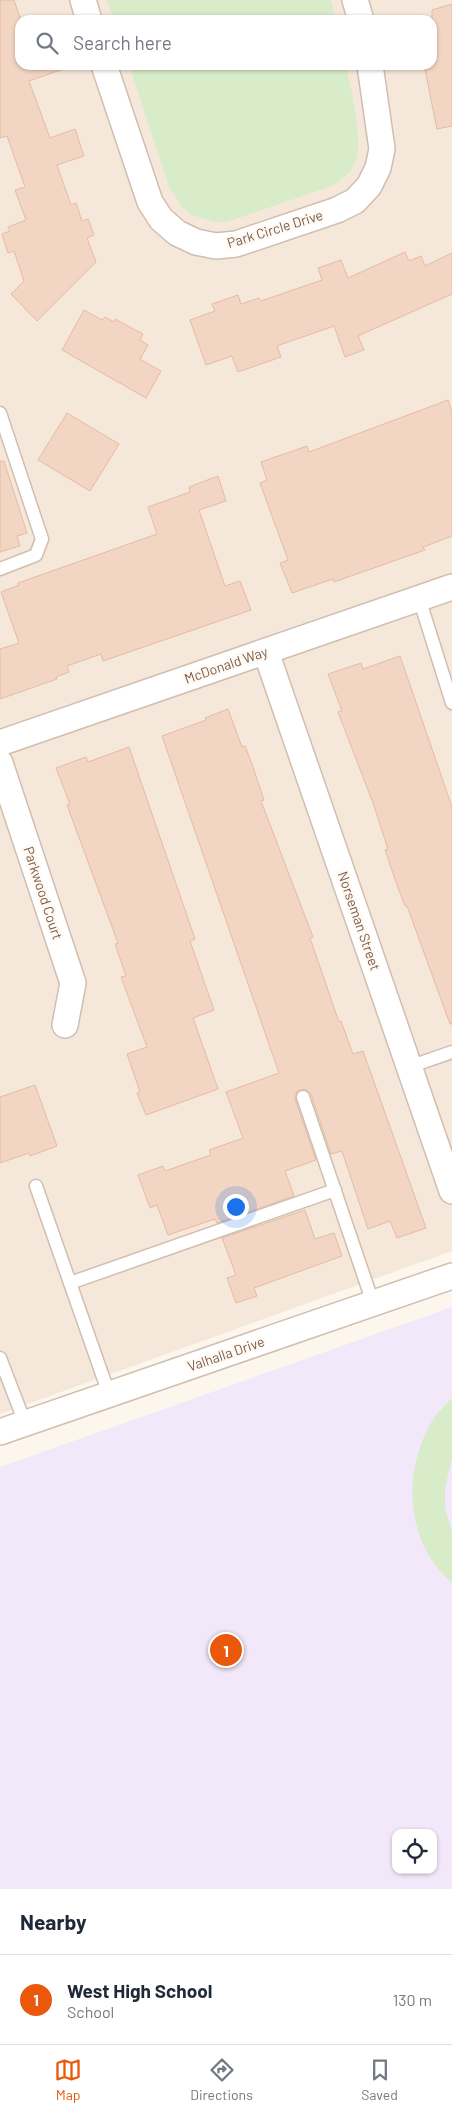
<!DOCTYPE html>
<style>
body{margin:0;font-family:Barlow,sans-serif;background:#f2f2f3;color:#1f2937}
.controls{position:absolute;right:15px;bottom:15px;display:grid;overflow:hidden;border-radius:10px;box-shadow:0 1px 4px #0004}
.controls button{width:45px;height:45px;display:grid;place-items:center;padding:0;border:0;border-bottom:1px solid #e0e1e3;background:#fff;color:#1f2937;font:25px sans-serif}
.you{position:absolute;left:235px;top:1206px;width:18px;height:18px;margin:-12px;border:4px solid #fff;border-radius:50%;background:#1a73e8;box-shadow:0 0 0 8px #1a73e833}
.badge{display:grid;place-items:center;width:32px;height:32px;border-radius:50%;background:#ea580c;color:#fff;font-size:16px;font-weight:700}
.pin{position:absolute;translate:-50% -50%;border:2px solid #fff;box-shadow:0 1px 5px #0006}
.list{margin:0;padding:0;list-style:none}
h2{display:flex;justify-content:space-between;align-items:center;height:65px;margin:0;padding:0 20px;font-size:21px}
h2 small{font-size:16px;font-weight:400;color:#747a83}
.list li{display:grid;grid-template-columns:32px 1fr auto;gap:15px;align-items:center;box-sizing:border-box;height:90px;padding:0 20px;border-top:1px solid #e0e1e3}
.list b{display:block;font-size:19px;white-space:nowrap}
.list p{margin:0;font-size:16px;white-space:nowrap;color:#747a83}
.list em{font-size:16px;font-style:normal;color:#747a83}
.icon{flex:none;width:28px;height:28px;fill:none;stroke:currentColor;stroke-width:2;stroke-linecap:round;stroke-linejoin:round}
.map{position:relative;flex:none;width:452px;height:1889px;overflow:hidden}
.search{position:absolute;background:#fff;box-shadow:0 1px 4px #0004;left:15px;right:15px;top:15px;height:55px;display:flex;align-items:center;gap:12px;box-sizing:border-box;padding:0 18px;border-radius:15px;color:#747a83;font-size:19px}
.sheet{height:155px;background:#fff}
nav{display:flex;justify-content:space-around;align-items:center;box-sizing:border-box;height:70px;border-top:1px solid #e0e1e3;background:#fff;font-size:14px;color:#747a83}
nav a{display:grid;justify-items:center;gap:2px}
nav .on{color:#ea580c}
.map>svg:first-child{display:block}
</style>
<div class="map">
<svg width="452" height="1889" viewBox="0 0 452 1889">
<rect width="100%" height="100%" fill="#fdf6ec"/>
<path fill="#f5e8da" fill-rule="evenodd" d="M0 0H452V1251L0 1414ZM20 20H432V65H20Z"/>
<path fill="#f3e8fa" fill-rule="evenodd" d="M452 1307V1889H0V1467ZM396 1833H433V1870H396Z"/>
<g fill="#d8ecc9">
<polygon points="107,0 331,0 336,20 114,20"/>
<path d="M129 65H346C351 88 362 136 357 157 353 172 342 181 329 187L227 222H214L192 215 182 207 169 187Z"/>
<path d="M452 1398V1458L445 1488V1508L452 1532V1583C405 1543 402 1472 432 1421 437 1413 445 1405 452 1398Z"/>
</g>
<g fill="#f3d5c3" stroke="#e6bba3">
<polygon points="0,0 14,0 20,17 20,65 66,65 66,68 29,81 50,138 75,129 84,156 57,165 71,205 76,203 82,221 88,219 94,235 87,238 96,262 37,321 11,294 24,281 14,251 8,253 2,234 10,231 8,227 26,220 15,190 25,187 7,136 0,138"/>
<polygon points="452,4 452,126 437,129 424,65 432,65 432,10"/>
<polygon points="405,252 409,261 421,256 425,266 452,253 452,294 358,336 364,350 345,357 334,326 277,346 281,357 238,372 232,356 206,365 190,320 215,311 212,304 238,295 241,304 259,298 261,301 322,280 318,268 341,260 348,278"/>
<polygon points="84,310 102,320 105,317 114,322 115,319 143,334 140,340 148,345 140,359 161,371 146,398 62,350"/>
<polygon points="448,400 452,412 452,536 423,547 425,550 334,582 333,579 292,593 280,563 288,560 260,483 267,480 261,462 307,446 309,452"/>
<polygon points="67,413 119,444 90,491 38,460"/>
<polygon points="0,461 4,461 27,533 17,536 20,546 0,552"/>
<polygon points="218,476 226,501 199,510 225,586 240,581 251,610 103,661 101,654 67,666 69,672 56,677 57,679 0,699 0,649 19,643 1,592 19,585 18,583 157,534 148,507 190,492 189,487"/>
<polygon points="400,656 452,807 452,1024 450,1024 407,906 405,906 396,882 385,850 388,849 373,803 338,712 342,711 328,674 361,663 363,669"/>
<polygon points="228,709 242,747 245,746 253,767 264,800 261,801 313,937 310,938 339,1022 341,1021 353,1054 363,1051 426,1228 397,1238 390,1221 368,1229 342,1151 331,1154 311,1094 305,1089 297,1091 295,1099 316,1160 285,1171 294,1196 217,1223 215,1219 168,1235 157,1205 150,1208 138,1175 163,1166 165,1171 211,1155 209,1150 243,1138 226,1092 279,1073 162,736 206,720 205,718"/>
<polygon points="129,747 195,939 190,941 214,1010 193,1018 218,1089 146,1115 137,1093 140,1092 127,1054 147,1047 121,977 126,976 115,944 118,943 67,805 70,804 56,768 86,757 88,762"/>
<polygon points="35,1085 57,1146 30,1156 29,1153 0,1163 0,1097"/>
<polygon points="305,1210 315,1239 334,1233 342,1256 254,1288 257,1296 236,1303 227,1278 236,1275 222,1238"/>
</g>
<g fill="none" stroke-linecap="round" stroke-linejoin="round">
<g stroke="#d1beb0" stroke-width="15">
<g id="service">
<polyline points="0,413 42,539 36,555 0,569"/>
<polyline points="419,598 452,703"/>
<polyline points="409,1067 452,1052"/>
<polyline points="303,1097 373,1303"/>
<polyline points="36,1186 109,1394"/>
<polyline points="70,1283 335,1190"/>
<polyline points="0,1358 25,1423"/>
</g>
</g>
<g stroke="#d1beb0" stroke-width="28">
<g id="minor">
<polyline points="83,0 89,20"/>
<polyline points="355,0 361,20"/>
<polyline points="104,65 150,202 161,219 177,233 196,242 216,246 236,244 337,210 355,201 369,186 378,168 382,149 370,65"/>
<polyline points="266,652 452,1191"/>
<polyline points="0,743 452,587"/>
<polyline points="0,763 73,983 65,1025"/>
<polyline points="0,1432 452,1276"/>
</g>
</g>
<use href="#service" stroke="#fff" stroke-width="12"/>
<use href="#minor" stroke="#fff" stroke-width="25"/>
</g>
<g text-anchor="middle" stroke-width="5" stroke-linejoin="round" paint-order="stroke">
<g font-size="14" fill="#7a5c4d" stroke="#fffaf3">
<text transform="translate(275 229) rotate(-17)" y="5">Park Circle Drive</text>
<text transform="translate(226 665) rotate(-19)" y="5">McDonald Way</text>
<text transform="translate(43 893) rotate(72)" y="5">Parkwood Court</text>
<text transform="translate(359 921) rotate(71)" y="5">Norseman Street</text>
<text transform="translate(226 1354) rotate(-19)" y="5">Valhalla Drive</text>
</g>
</g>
</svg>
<div class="controls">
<button><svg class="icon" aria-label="locate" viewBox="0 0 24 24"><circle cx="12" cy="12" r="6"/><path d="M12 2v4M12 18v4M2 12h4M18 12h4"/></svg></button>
</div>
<div class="you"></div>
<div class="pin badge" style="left:226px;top:1650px">1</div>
<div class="search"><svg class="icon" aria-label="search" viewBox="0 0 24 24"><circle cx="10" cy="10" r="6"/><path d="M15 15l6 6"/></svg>Search here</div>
</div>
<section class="sheet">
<h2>Nearby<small></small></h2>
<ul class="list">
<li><span class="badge">1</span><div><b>West High School</b><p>School</p></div><em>130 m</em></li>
</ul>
</section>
<nav>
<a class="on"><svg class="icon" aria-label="map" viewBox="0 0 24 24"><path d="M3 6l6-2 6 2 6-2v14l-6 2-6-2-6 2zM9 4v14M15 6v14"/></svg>Map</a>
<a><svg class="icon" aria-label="directions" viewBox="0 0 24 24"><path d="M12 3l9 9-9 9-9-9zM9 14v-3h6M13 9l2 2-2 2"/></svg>Directions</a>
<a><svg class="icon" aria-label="saved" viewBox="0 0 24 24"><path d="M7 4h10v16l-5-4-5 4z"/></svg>Saved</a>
</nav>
